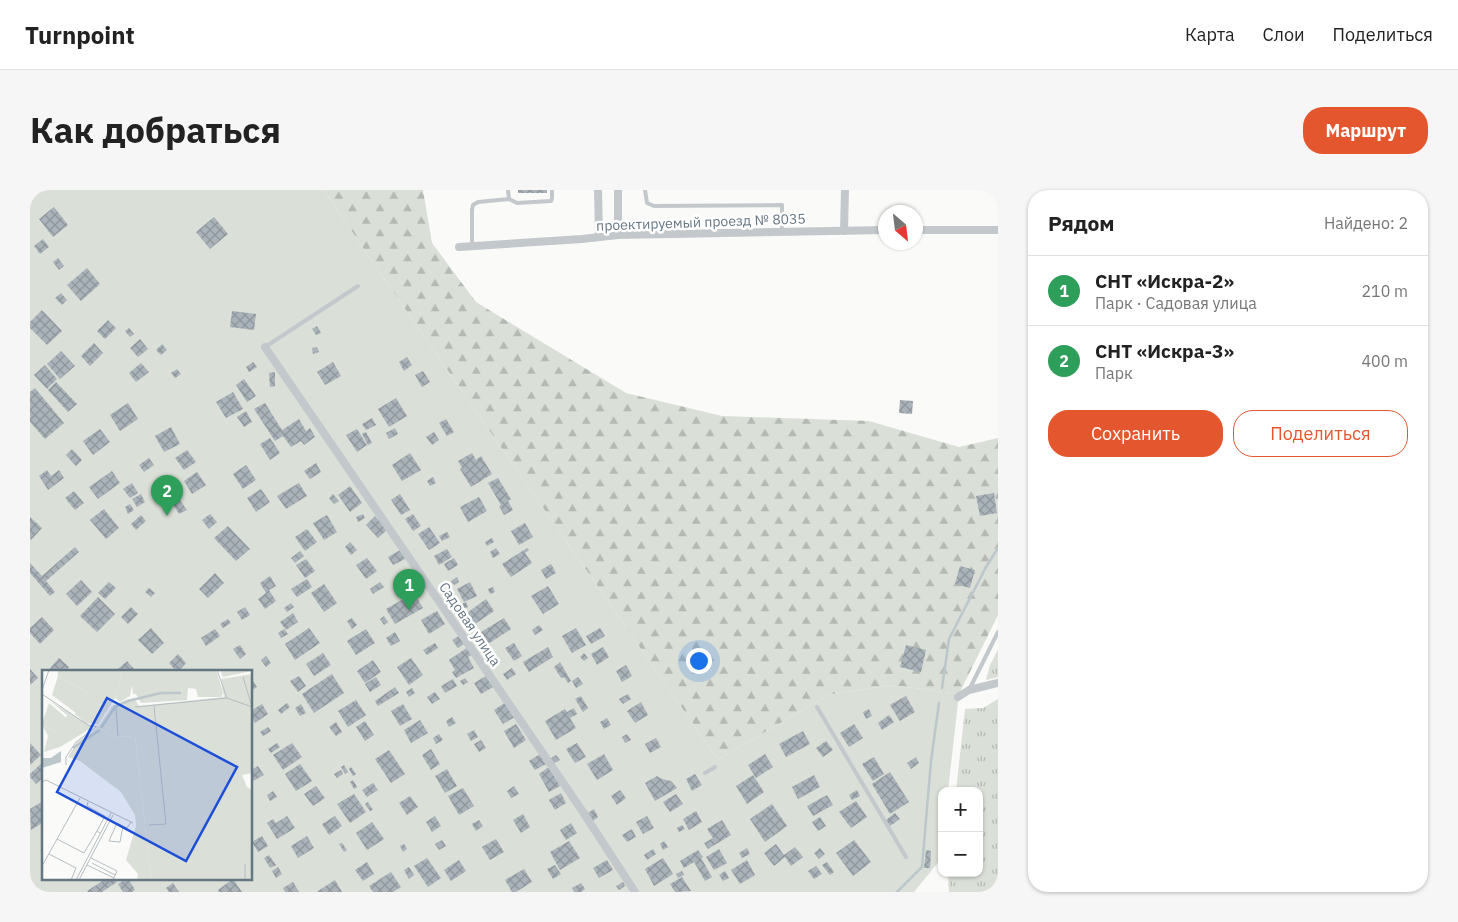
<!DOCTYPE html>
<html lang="ru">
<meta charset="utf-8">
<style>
body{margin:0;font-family:"IBM Plex Sans",sans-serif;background:#f6f6f6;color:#222}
.controls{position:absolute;right:15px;bottom:15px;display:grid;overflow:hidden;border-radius:10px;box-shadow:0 1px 4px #0004}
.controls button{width:45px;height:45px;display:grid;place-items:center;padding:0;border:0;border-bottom:1px solid #e0e0e0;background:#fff;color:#222;font:25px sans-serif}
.compass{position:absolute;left:848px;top:15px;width:45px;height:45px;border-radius:50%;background:#fff;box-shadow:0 1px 4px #0004;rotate:152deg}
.you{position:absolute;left:668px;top:470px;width:18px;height:18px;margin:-12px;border:4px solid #fff;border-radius:50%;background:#1a73e8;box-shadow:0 0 0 8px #1a73e833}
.badge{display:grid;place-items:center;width:32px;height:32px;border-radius:50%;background:#e4572e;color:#fff;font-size:16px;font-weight:700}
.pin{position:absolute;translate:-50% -41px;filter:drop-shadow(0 1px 2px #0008)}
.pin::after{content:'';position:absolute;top:26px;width:18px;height:15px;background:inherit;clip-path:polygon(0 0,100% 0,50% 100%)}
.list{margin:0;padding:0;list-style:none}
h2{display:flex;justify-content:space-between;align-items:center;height:65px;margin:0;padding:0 20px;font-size:21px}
h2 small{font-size:16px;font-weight:400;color:#767676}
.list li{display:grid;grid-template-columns:32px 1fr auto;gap:15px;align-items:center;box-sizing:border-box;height:70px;padding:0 20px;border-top:1px solid #e0e0e0}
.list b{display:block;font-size:19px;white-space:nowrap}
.list p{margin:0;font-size:16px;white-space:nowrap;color:#767676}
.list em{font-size:16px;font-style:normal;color:#767676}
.actions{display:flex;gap:10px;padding:15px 20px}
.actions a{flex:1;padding:11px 0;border:1px solid #e4572e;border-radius:20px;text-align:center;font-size:18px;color:#e4572e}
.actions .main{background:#e4572e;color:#fff}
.map{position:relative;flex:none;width:968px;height:702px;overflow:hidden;border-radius:20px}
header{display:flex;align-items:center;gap:30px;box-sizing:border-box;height:70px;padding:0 25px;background:#fff;border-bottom:1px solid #e0e0e0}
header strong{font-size:24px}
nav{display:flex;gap:28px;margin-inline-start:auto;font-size:18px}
.intro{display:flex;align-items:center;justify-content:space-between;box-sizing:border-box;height:120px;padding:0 30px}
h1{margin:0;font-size:35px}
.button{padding:12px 22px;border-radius:20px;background:#e4572e;color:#fff;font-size:18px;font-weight:700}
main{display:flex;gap:30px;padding:0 30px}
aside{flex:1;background:#fff;border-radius:20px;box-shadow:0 1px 4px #0004}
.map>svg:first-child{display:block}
</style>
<header>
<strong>Turnpoint</strong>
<nav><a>Карта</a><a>Слои</a><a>Поделиться</a></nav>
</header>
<div class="intro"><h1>Как добраться</h1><a class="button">Маршрут</a></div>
<main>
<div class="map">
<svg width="968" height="702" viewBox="0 0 968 702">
<defs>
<pattern id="grass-tufts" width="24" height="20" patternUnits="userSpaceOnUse" patternTransform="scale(1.25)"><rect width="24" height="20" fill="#dadfd7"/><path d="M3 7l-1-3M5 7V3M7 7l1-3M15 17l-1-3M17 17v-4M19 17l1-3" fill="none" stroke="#b4b9b4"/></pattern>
<pattern id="forest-firs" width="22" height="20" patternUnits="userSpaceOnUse" patternTransform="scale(1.25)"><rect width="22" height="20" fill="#dadfd7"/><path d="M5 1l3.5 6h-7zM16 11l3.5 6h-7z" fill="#b4b9b4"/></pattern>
<pattern id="building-cross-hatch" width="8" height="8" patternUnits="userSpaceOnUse" patternTransform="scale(1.25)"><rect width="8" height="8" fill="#aab3b9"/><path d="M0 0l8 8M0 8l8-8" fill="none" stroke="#8e969c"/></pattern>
</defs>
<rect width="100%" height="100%" fill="#fafaf8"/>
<g fill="url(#grass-tufts)">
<polygon points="968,460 968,487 956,490 960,475"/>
<polygon points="968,509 968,702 919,702 918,683 949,683 949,601 926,601 935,519 953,518"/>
</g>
<polygon fill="url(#forest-firs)" points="294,0 393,0 402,53 446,112 596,203 692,226 839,231 929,257 968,248 968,425 929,504 861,495 798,505 688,570 339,67"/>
<path fill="#dadfd7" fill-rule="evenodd" d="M0 0H294L339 67 688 570 798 505 861 495 929 504 918 601H912V655L910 670 884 702H0ZM14 481H221V688H14Z"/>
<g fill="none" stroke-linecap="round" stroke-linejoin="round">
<g stroke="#bbc7cb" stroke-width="2.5">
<polyline points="912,498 919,449 956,377 968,358"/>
<polyline points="867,702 892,677 901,571 909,513"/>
</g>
</g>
<g fill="url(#building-cross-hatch)">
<rect x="488" y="0" width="29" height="3"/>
<polygon points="24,17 38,35 23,47 9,29"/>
<polygon points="184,27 198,44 180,59 166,42"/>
<polygon points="13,49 19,57 10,64 4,56"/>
<polygon points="28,68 34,76 29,80 23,72"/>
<polygon points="57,78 70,94 51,111 37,95"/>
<polygon points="31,103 37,110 32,115 25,108"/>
<polygon points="12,120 32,141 17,155 0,138 0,132"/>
<polygon points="202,121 226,124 224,140 200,137"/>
<polygon points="78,130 86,138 75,149 67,141"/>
<polygon points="287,136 291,143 286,145 282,139"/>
<polygon points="99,138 104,144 100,147 95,141"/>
<polygon points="110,149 118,159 108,167 100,158"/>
<polygon points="64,153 73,163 60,176 51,166"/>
<polygon points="132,154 137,160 131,165 126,160"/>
<polygon points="287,157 289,162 283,164 282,158"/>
<polygon points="31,161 45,176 30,189 17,174"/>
<polygon points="377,167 382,175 374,181 369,172"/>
<polygon points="223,172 227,177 219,182 216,177"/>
<polygon points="303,172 311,186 295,195 287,182"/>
<polygon points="111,173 119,182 106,192 99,183"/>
<polygon points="15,175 27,189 17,199 4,185"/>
<polygon points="147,179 151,184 145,188 141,183"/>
<polygon points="393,181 400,192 392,197 385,185"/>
<polygon points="245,182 245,196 240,197 239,183"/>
<polygon points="214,189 226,206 217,212 206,195"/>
<polygon points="26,192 47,214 38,222 18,200"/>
<polygon points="5,198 34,233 15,249 0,232 0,202"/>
<polygon points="203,202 213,219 196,228 186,212"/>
<polygon points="366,208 377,226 359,237 348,219"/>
<polygon points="870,210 883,211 882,224 869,223"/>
<polygon points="98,213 108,229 90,241 80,225"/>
<polygon points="235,213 252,240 269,229 276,241 280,238 285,247 274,255 271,251 261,257 253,246 245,251 224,219"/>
<polygon points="216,221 222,232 214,237 207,227"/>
<polygon points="342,228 346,235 336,240 332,234"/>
<polygon points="416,229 424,242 417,246 409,233"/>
<polygon points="141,237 150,254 134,262 125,246"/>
<polygon points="365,238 368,244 359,249 356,243"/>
<polygon points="70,239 80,252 63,265 53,251"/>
<polygon points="327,239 337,255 327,262 316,245"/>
<polygon points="336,242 342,253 338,255 332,244"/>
<polygon points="404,242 409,250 402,255 396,247"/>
<polygon points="240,248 250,263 240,270 230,254"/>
<polygon points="42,259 52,270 46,276 36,265"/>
<polygon points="157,260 166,272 154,280 145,268"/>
<polygon points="380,263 391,280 372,291 362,275"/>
<polygon points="442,263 446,270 451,266 462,284 441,297 430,279 432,278 428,271"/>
<polygon points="119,268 124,275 114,282 109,275"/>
<polygon points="286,273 291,282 280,289 274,281"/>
<polygon points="216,275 226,290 213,299 203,284"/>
<polygon points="17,280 21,286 29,280 34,288 18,300 9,286"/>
<polygon points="82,281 90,293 68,309 59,297"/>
<polygon points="167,282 176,295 162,304 154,291"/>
<polygon points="403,287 406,293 400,296 397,291"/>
<polygon points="468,288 481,309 478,311 483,320 474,325 469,316 471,315 458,293"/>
<polygon points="102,293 108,303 100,308 93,299"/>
<polygon points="269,293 277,306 256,319 247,306"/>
<polygon points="320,296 332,313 320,322 308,305"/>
<polygon points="231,299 240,312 226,322 217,308"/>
<polygon points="44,301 54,313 45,320 35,308"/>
<polygon points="964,303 967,323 950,326 946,306"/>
<polygon points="111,304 115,312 107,317 102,309"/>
<polygon points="303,304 309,311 304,314 299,308"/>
<polygon points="370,304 380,320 371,325 361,310"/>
<polygon points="449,307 457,321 438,332 430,317"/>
<polygon points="150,310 157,320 149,324 143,315"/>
<polygon points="100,314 104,320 98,324 95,317"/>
<polygon points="74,319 89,338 76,349 60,330"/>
<polygon points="180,324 187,332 179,339 172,330"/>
<polygon points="333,324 335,328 328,332 326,327"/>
<polygon points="383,324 391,336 383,341 375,329"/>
<polygon points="111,325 116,331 106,340 101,334"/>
<polygon points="297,325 307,342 294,350 283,333"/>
<polygon points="345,326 357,340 348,348 336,335"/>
<polygon points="0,327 12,338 1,350 0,348"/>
<polygon points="495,333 503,347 489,355 481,341"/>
<polygon points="198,336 220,359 206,371 184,348"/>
<polygon points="399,337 410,353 399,360 388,344"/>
<polygon points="277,339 287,352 275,361 265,347"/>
<polygon points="417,342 420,347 412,351 409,346"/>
<polygon points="462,348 464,352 457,356 455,352"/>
<polygon points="320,352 327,360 321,365 315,357"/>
<polygon points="45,357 49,362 16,391 25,402 20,406 0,383 0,373 12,386"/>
<polygon points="466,358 470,364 463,368 460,362"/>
<polygon points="497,358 499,360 495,363 502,373 481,387 472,374"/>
<polygon points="372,359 377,368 363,375 358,367"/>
<polygon points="417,359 422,367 409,375 404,366"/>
<polygon points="270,361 274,366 265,373 261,368"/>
<polygon points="337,368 347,381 336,389 326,375"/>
<polygon points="424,368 428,375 418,381 414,374"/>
<polygon points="276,369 285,381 275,388 266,375"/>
<polygon points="521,374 526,383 516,389 511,380"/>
<polygon points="930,376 945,380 940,398 925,394"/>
<polygon points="185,383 194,393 178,408 169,399"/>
<polygon points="240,386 246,396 239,400 246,411 235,419 228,409 236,403 230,393"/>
<polygon points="427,387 429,392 424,395 421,391"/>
<polygon points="277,389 282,397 267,407 261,399"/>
<polygon points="51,390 62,402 47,416 36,404"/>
<polygon points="79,392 86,398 75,409 68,403"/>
<polygon points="350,392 354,397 343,404 340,399"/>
<polygon points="440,392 447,406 434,412 427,399"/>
<polygon points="294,394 307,413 294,422 281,403"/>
<polygon points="518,396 529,414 513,424 501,406"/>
<polygon points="463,397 465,402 460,404 458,399"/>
<polygon points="119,398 125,403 121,407 115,402"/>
<polygon points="384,403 393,418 365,434 356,419"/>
<polygon points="68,407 85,424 67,442 50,426"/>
<polygon points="456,409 464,421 445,434 437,423"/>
<polygon points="436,412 438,417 432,420 430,415"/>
<polygon points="261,413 264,417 257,422 254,418"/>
<polygon points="101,417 108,424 98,434 91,427"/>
<polygon points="215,417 220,425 212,430 207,422"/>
<polygon points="407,421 415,434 399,444 391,430"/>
<polygon points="263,423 268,432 256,440 250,432"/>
<polygon points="354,426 358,432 354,435 350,429"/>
<polygon points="12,427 24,440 10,454 0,443 0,438"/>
<polygon points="322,428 327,435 322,439 317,431"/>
<polygon points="474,428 481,439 458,454 451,442"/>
<polygon points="198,429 201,433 193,438 190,434"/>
<polygon points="509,435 513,440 505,445 502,440"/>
<polygon points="121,438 134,453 122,464 108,450"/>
<polygon points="279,438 290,453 265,470 255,454"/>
<polygon points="546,438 556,455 542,463 532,446"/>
<polygon points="570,438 575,446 561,454 556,446"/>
<polygon points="185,439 190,446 176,456 171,448"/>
<polygon points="254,439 258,444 251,448 248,443"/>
<polygon points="336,439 345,453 326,465 317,451"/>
<polygon points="365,442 370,451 361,456 356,448"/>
<polygon points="429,446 434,454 428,458 422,450"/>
<polygon points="405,453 408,458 397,465 393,460"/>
<polygon points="484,453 492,466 484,471 475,458"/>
<polygon points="210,455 216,464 210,469 203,459"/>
<polygon points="876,455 896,460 891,482 870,477"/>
<polygon points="438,457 442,465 438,467 444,478 426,488 422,482 425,480 419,470"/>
<polygon points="518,457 523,467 499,482 493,472"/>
<polygon points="573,457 579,467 567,475 561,464"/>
<polygon points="293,463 301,475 284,486 276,474"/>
<polygon points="554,463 558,468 554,471 550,467"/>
<polygon points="148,464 156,473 149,481 146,481 139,473"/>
<polygon points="236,466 241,473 236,477 231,470"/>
<polygon points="29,468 39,477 36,481 23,481 20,478"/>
<polygon points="381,468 393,485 379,495 367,477"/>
<polygon points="343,470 351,482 335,493 327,481"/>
<polygon points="97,471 106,481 90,481 88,479"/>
<polygon points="530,472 541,491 538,493 534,487 531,488 524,477"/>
<polygon points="596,475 602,486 592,492 586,481"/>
<polygon points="482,478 486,484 477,490 473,484"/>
<polygon points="0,479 8,488 0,495"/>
<polygon points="302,484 314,503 284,523 272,504"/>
<polygon points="269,486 276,496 268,502 260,491"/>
<polygon points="456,486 463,497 451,504 444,493"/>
<polygon points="346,487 351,495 340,502 335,494"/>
<polygon points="548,487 553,494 546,498 542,491"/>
<polygon points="221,488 227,497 221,501"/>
<polygon points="435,488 438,492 433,495 430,491"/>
<polygon points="423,489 427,496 415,503 411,496"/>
<polygon points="365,497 369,503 348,516 345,511"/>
<polygon points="382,498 385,503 379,507 376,502"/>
<polygon points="405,502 410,509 402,514 397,507"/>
<polygon points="598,504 601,509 593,514 589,509"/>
<polygon points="551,506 558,518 553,522 545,509"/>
<polygon points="876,506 885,522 870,531 860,515"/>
<polygon points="326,510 336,525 318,537 308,521"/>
<polygon points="476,512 485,527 473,534 464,520"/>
<polygon points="611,512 618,525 605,533 597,521"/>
<polygon points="257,513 260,517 251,524 248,520"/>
<polygon points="232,514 238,524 225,533 221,528 221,521"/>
<polygon points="271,514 276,523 270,526 265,518"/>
<polygon points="373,514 382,529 370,536 361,521"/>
<polygon points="544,518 547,524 540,528 546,538 526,550 515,531 535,519 537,522"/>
<polygon points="839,519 842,526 836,529 833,522"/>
<polygon points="859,525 864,532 852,540 848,533"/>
<polygon points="422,527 426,533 419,537 416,531"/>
<polygon points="577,528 581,535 574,539 570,532"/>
<polygon points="390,530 398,543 381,553 374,540"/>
<polygon points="335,531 344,545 335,551 326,537"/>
<polygon points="306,532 312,542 306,546 299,537"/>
<polygon points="486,534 496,550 484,558 474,541"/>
<polygon points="824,534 833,548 819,557 810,543"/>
<polygon points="238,537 241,541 233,546 230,542"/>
<polygon points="444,540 448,547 441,551 437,544"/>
<polygon points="773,541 780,554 756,567 749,554"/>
<polygon points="409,544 413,550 406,554 403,548"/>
<polygon points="597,544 601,550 595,553 592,547"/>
<polygon points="626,548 631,557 620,563 615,554"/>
<polygon points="451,550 456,558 449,562 444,554"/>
<polygon points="796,551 803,560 793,567 786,558"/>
<polygon points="0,553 11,565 0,575"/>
<polygon points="247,553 250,557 241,563 238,559"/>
<polygon points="262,553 272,567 253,580 243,565"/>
<polygon points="547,553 556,567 545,573 536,559"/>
<polygon points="401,559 410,574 401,580 392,565"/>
<polygon points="359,560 375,584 361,593 345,569"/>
<polygon points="510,564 516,574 505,580 499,571"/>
<polygon points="574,564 583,580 567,590 557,574"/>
<polygon points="735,564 743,577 726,588 718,575"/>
<polygon points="526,565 530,570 523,574 520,569"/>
<polygon points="844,567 854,584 843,591 832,574"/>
<polygon points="886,567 889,573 881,579 877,573"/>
<polygon points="14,571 14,587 6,594 0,587 0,584"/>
<polygon points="270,574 282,591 266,601 255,584"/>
<polygon points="314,575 318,582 315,584 311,577"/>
<polygon points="228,576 234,585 223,591 221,580"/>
<polygon points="321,577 326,584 323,586 319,579"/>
<polygon points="519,577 530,596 519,602 509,584"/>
<polygon points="417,579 427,596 415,603 405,586"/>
<polygon points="311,580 313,584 307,588 304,584"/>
<polygon points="860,582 879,612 860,624 842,594"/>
<polygon points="665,584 672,595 662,601 656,589"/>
<polygon points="723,585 734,602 717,614 706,596"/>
<polygon points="784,585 790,597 768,609 762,597"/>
<polygon points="627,586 632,589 641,591 647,598 625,611 615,593"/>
<polygon points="323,590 327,597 324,599 320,592"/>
<polygon points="343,593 348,600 337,607 332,600"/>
<polygon points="286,596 295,608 283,616 274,604"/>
<polygon points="484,596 489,604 481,608 477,601"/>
<polygon points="433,598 444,616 429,625 418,606"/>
<polygon points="590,600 596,608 587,615 581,606"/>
<polygon points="827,600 830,606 822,610 819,605"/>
<polygon points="243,601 247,607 240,611 237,605"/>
<polygon points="531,603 536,613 525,620 519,610"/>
<polygon points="324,604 336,622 320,633 307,614"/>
<polygon points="646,604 653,614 640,622 633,612"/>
<polygon points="797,605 803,615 783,626 777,616"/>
<polygon points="380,606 388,617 377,625 369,613"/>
<polygon points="13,611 14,632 1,640 0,619"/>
<polygon points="826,611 837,627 821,638 809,622"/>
<polygon points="338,612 343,620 340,621 335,614"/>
<polygon points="742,614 757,636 735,652 720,629"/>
<polygon points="564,619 568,627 563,631 558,623"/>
<polygon points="666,621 672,632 659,640 653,629"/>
<polygon points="865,623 870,629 860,636 856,630"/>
<polygon points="493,624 500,637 491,643 483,630"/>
<polygon points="257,626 265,638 247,649 237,633 243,629 246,633"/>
<polygon points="305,626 312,636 299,645 292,634"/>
<polygon points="405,626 411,636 402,642 396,632"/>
<polygon points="617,626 624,638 613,644 606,632"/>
<polygon points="790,627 796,636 788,641 782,632"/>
<polygon points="449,630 453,636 446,641 442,634"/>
<polygon points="692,630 701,645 678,659 674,653 683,648 677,639"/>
<polygon points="342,632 354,649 337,660 326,643"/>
<polygon points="541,633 547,643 536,650 530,640"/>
<polygon points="652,635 655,639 649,642 647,638"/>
<polygon points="602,639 606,647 597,652 592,645"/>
<polygon points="232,646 238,656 228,662 222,652"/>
<polygon points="277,646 284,658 268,668 261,656"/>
<polygon points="466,649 474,662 460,670 452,657"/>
<polygon points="412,650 416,656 409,660 405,654"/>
<polygon points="824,650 841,672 823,686 806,663"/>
<polygon points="539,651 550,668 530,680 520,662"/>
<polygon points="634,651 638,657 633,660 630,654"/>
<polygon points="312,653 317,660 314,662 309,654"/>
<polygon points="374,654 377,659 373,662 370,656"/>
<polygon points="746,654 754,665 765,657 773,667 761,676 755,667 744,676 734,663"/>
<polygon points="717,658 720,664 712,668 709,663"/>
<polygon points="790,658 795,664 789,669 784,663"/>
<polygon points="623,659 626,664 617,670 614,665"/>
<polygon points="689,659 697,673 684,680 676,667"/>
<polygon points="668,660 673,667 671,668 682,687 675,691 664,672 654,678 650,671"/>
<polygon points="896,660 901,661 900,678 894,678"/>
<polygon points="239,665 246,675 240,678 234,668"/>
<polygon points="397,668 411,688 398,697 384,676"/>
<polygon points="633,668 643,684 624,696 615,679"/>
<polygon points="429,670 436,681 421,691 414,680"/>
<polygon points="577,670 583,680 569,688 563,678"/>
<polygon points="717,670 725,685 710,694 701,680"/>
<polygon points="337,672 344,684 333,691 325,680"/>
<polygon points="797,672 804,682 800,685 792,675"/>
<polygon points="525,675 531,684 523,689 517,679"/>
<polygon points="786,676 792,684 784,689 778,681"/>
<polygon points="248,677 252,684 246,688 242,681"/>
<polygon points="379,677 384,685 379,689 374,680"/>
<polygon points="494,679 502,692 486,702 482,702 475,690"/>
<polygon points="652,681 654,685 648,688 646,684"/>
<polygon points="695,681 699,688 693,691 689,685"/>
<polygon points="361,682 371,697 363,702 343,702 339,696"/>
<polygon points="652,687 661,701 645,702 640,694"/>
<polygon points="77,688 84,688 87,692 72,702 58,702 57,701"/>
<polygon points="98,688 105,700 102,702 93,702 88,694"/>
<polygon points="203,689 212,702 189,702 188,700"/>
<polygon points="305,690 312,702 288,702 288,701"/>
<polygon points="263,692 269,702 255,702 253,698"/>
<polygon points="593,692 595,696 589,700 586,696"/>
<polygon points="143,693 149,702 139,702 136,698"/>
<polygon points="551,693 555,699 551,702 544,702 542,698"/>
</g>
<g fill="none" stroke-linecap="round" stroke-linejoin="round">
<g stroke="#c3c8cc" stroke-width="4">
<polyline points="478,0 479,9"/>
<polyline points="615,0 617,13 624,16 752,15 752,42"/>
<polyline points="442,56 442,20 443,15 448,12 479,9 487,13 521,11 522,8 522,0"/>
<polyline points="235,157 328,96"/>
<polyline points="939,500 968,442"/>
<polyline points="787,517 876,667"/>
<polyline points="675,583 685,577"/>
</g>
<g stroke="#c3c8cc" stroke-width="8">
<polyline points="568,0 569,46"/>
<polyline points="588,0 588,45"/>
<polyline points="886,40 968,40"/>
<polyline points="814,41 815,0"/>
<polyline points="429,57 552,49 588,45 856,40"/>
<polyline points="235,157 551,619 605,702"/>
<polyline points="928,507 939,500 968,493"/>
</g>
</g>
<g text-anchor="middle" stroke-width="5" stroke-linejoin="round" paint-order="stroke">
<g font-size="14" fill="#657683" stroke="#fff">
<text transform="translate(671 32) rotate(-2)" y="5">проектируемый проезд № 8035</text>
<text transform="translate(440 434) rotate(56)" y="5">Садовая улица</text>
</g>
</g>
<g transform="translate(12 480)">
<rect width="210" height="210" fill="#fafaf8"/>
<path d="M16 0H81L73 28 56 55 44 53 33 44 45 22 16 6ZM8 31 51 57 18 77 2 82 6 66 0 54 17 64 25 45Z" fill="#dadfd7"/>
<path d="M81 0H174L181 22 180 27H156L154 19 146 18 145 30 99 33 94 24H91L90 15 88 26 78 32 73 28ZM178 0H210V1L181 7ZM16 6 45 22 34 43 10 25ZM7 33 28 51 17 64 0 54ZM56 57 73 67 93 66 109 210H95L96 204 84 190 94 156 93 145 79 122 38 91 26 87 35 72Z" fill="#dadfd7"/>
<path d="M210 4V103L200 105 205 117 210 120V210H109L93 66 73 67 56 57 70 36 84 30 92 28 97 36 182 27 179 9Z" fill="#dadfd7"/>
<path d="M19 81V92L0 98V88H9Z" fill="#bbc7cb"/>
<path fill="none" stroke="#bbc7cb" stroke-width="2.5" d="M59 58 73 37 86 31 119 23H139M31 78 58 60"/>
<path fill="none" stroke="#b5bdc2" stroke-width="1" d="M175 0 185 28M201 7 210 37M0 20 7 0M0 24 46 55 56 57M93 37 185 28 210 37M74 39 76 66M24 95V87L34 72 54 57M0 112 4 110 91 153M46 132 45 136 63 146 55 161M107 155 124 154 112 36M81 156 78 172 67 171 75 153 85 158 89 152M15 169 42 183 55 161 58 163M7 184 34 198 29 210M49 188 75 201 71 210M50 193 73 205M203 194V210M45 195 72 208M0 196 38 128M34 210 69 143M37 210 71 145"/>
<path fill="#1d4ed8" fill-opacity="0.15" stroke="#1d4ed8" stroke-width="2.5" d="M65 28 195 97 144 191 15 122Z"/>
<rect width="210" height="210" fill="none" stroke="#657683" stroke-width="2.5"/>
</g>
</svg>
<div class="controls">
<button>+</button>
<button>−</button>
</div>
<svg class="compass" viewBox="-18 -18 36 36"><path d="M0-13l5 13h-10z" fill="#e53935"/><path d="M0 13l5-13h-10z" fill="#767676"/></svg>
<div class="you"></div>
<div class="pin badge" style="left:379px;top:420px;background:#2e9e5b">1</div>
<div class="pin badge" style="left:137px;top:326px;background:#2e9e5b">2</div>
</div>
<aside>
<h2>Рядом<small>Найдено: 2</small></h2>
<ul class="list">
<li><span class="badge" style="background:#2e9e5b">1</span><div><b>СНТ «Искра-2»</b><p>Парк · Садовая улица</p></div><em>210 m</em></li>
<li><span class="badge" style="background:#2e9e5b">2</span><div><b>СНТ «Искра-3»</b><p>Парк</p></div><em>400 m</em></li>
</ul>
<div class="actions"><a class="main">Сохранить</a><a>Поделиться</a></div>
</aside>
</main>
